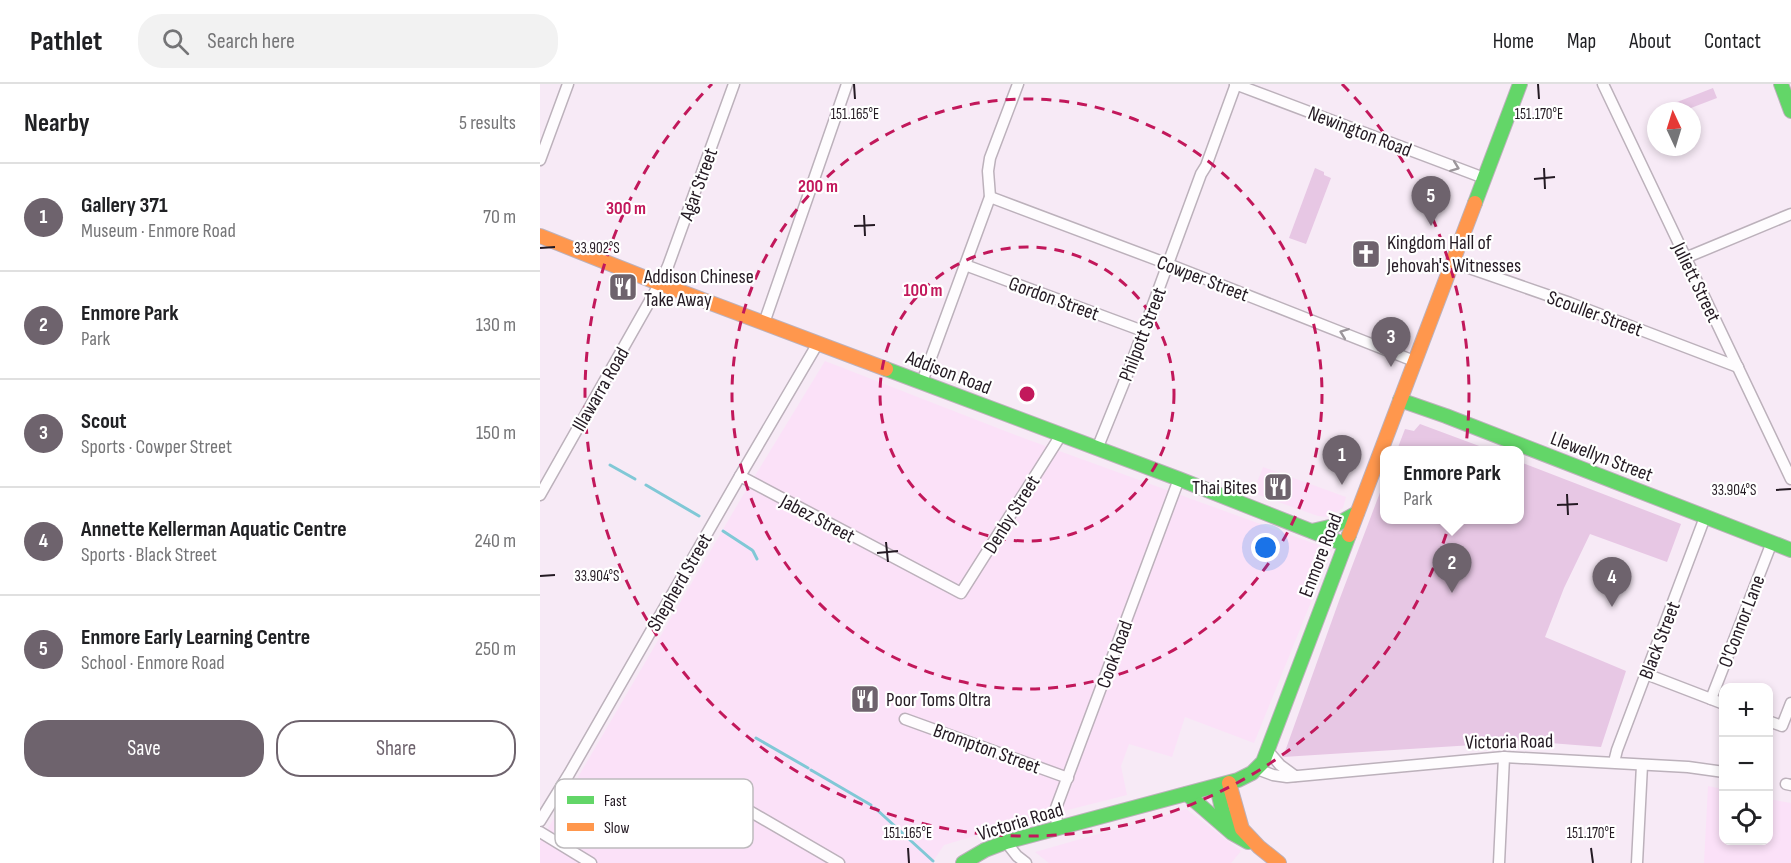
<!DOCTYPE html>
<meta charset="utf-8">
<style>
body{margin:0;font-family:"Sofia Sans Condensed",sans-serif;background:#f2f2f2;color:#202124}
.controls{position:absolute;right:18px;bottom:18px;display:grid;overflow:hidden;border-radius:12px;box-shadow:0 3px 9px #0003}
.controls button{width:54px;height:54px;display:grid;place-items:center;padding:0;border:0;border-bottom:2px solid #e0e0e0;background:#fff;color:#202124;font:30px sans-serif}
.compass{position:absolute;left:1107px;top:18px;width:54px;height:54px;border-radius:50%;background:#fff;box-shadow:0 3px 9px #0003;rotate:356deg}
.you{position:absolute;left:726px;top:464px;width:21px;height:21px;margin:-15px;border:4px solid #fff;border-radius:50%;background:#1a73e8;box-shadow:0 0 0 9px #1a73e833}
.badge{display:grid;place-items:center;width:39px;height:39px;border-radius:50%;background:#6e636d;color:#fff;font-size:20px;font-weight:700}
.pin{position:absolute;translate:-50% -50px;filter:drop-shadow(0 2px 3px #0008)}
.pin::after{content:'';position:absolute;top:32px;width:21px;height:18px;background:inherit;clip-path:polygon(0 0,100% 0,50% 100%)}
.popup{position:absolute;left:840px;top:362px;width:144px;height:78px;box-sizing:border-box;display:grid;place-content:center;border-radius:12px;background:#fff;filter:drop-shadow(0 2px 4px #0005);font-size:20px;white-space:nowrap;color:#757577}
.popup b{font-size:22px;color:#202124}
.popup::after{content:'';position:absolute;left:50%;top:100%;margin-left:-12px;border:12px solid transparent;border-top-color:#fff}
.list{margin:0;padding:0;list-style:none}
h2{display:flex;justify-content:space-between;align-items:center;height:78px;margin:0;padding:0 24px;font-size:26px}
h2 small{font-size:20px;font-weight:400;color:#757577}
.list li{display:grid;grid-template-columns:39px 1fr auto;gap:18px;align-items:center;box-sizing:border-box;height:108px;padding:0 24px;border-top:2px solid #e0e0e0}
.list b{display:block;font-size:22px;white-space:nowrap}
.list p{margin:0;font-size:20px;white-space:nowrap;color:#757577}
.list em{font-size:20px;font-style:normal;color:#757577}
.actions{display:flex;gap:12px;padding:18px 24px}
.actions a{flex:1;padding:14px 0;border:2px solid #6e636d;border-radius:24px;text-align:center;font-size:21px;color:#6e636d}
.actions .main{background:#6e636d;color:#fff}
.icon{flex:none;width:33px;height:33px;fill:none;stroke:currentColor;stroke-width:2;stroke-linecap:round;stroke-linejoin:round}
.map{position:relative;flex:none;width:1251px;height:779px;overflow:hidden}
header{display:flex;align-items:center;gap:36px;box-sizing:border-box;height:84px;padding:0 30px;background:#fff;border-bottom:2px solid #e0e0e0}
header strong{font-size:28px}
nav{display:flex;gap:33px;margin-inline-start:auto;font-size:21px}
.search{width:420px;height:54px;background:#f2f2f2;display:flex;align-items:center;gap:15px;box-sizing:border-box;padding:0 21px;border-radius:24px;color:#757577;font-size:22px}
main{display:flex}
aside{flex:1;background:#fff}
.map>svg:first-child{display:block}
</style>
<header>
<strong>Pathlet</strong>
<div class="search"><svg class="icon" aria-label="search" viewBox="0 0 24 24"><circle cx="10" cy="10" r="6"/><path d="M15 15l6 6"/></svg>Search here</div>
<nav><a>Home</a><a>Map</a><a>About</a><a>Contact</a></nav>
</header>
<main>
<aside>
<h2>Nearby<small>5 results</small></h2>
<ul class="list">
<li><span class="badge">1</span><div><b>Gallery 371</b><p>Museum · Enmore Road</p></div><em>70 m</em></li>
<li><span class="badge">2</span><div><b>Enmore Park</b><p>Park</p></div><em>130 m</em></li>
<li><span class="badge">3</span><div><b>Scout</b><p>Sports · Cowper Street</p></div><em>150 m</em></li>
<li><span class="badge">4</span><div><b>Annette Kellerman Aquatic Centre</b><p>Sports · Black Street</p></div><em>240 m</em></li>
<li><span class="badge">5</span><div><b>Enmore Early Learning Centre</b><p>School · Enmore Road</p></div><em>250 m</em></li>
</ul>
<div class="actions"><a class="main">Save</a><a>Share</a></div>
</aside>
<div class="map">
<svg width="1251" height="779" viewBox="0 0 1251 779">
<rect width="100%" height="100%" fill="#f7eaf6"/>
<g fill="#fbe1f8">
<polygon points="285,277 478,352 792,466 714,659 645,633 632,673 589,660 581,682 587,711 496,734 404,761 392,779 0,779 0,758 199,418"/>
<polygon points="723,383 806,413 803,424 795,429 787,433 778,432 713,409"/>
<polygon points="1168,702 1183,705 1184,756 1228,756 1229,715 1251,719 1251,779 1164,779"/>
<polygon points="646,725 701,767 691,779 509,779 495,768"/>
</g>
<g fill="#e7c7e4">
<polygon points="1173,4 1177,14 1143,27 1136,27 1132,20"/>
<polygon points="775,84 784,88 784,91 791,94 766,160 749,154"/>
<polygon points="880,340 950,366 857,366 865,345 874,347"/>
<polygon points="980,378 1141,440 1127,478 1050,450 1024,504 1005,553 1086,587 1061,663 970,656 949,660 743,673 800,514 844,398 844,436 980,436"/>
</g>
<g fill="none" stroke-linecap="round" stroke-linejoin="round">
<g stroke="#80c8d6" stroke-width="3">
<polyline points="70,381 95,395"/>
<polyline points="106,401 159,432"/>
<polyline points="183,447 212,466"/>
<polyline points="213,467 217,475"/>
<polyline points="216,654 268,684"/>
<polyline points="271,686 331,721"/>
<polyline points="335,724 393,777"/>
</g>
<g stroke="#bcb1bb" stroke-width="13">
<g id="street">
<polyline points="695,0 944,94"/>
<polyline points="1063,0 1251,395"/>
<polyline points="0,76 28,0"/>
<polyline points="450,113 628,180 874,277"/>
<polyline points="1145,174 1251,130"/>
<polyline points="912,178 1030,219 1198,283"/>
<polyline points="425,181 603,247"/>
<polyline points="224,239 307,0"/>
<polyline points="382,298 450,113 448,87 450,74 478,0"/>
<polyline points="557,365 587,291 661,90 666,82 696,0"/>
<polyline points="200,392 421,509 521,351"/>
<polyline points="0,411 120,199 128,182 194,0"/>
<polyline points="1106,590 1184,620"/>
<polyline points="1171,615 1232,458"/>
<polyline points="365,635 528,694"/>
<polyline points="1228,637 1242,642 1251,619"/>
<polyline points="728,667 740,681 755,692"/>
<polyline points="1074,678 1077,666 1165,433"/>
<polyline points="717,685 733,691 747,693 964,673 1148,683 1184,688"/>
<polyline points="1246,700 1251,701"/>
<polyline points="182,711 299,779"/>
<polyline points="0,737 29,690 200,392 278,259"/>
<polyline points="517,745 516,724 639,395"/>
<polyline points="0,748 51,779"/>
<polyline points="466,758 477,772 486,779"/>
<polyline points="959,779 964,673"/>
<polyline points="1097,779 1102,681"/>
</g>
</g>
<g stroke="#bcb1bb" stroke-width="16">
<g id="fast">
<polyline points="1241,0 1251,27"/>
<polyline points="935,119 980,0"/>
<polyline points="346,285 639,395 804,460"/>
<polyline points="860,316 906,332 1251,466"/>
<polyline points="772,447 794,442 817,429"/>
<polyline points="677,703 683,729 694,745"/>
<polyline points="647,710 692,749 708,758"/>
<polyline points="423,779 445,766 466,758 698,696 712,689 723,678 809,451"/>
</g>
</g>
<g stroke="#bcb1bb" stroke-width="16">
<g id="slow">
<polyline points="0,152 131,204 346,285"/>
<polyline points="809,451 935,119"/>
<polyline points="689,699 702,745 719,763 739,779"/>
</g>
</g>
<use href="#street" stroke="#fefcfe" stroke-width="10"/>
<use href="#fast" stroke="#63d668" stroke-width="14"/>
<use href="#slow" stroke="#ff974d" stroke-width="14"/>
</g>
<defs><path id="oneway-chevron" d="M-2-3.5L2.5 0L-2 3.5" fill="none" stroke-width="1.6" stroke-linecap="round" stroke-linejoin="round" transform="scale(1.5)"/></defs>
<g stroke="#9c969b">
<use href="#oneway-chevron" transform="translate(915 83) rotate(21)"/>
<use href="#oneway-chevron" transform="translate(804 249) rotate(-159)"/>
</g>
<path fill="none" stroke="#241a23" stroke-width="2" d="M314 0 315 15M998 0 999 15M1004 84 1005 105M994 95 1015 93M324 131 325 152M314 142 335 141M0 164 15 163M1236 406 1251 405M1027 410 1028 431M1017 421 1038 420M346 458 348 478M337 469 358 467M0 492 15 491M368 764 369 779M1051 764 1053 779"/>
<g fill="none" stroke="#c2185b" stroke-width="3" stroke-dasharray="10 8">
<circle cx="487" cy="310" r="147"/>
<circle cx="487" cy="310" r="295"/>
<path d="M802 0A442 442 0 1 1 172 0"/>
</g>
<defs>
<g id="church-square" transform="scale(1.5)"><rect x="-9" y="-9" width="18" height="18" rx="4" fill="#6e636d" stroke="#fff"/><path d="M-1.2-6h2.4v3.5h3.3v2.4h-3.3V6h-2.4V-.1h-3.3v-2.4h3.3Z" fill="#fff"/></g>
<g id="restaurant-square" transform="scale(1.5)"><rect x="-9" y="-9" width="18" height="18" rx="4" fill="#6e636d" stroke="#fff"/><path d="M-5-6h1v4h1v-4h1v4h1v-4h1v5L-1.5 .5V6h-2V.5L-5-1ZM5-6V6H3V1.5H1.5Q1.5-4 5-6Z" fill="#fff"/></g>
</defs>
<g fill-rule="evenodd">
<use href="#church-square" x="826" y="170"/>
<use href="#restaurant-square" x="83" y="203"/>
<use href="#restaurant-square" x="738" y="403"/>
<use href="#restaurant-square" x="325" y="615"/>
</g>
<g text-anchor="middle" stroke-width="4.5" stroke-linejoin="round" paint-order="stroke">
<g font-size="20" fill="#241a23" stroke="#fff">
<text transform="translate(820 47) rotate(21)" y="7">Newington Road</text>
<text transform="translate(158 100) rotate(-70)" y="7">Agar Street</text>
<text transform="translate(663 194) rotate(21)" y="7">Cowper Street</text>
<text transform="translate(1157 198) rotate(64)" y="7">Juliett Street</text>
<text transform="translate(514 214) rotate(20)" y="7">Gordon Street</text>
<text transform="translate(1055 229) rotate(20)" y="7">Scouller Street</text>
<text transform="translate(602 250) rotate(-69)" y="7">Philpott Street</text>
<text transform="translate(409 288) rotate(21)" y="7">Addison Road</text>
<text transform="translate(60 305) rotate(-60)" y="7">Illawarra Road</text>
<text transform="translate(1062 372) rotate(21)" y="7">Llewellyn Street</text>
<text transform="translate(471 430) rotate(-58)" y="7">Denby Street</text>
<text transform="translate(278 434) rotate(28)" y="7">Jabez Street</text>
<text transform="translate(780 471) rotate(-69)" y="7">Enmore Road</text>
<text transform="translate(139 498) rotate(-60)" y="7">Shepherd Street</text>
<text transform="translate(1201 537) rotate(-69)" y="7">O'Connor Lane</text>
<text transform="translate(1119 556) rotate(-69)" y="7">Black Street</text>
<text transform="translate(574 570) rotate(-70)" y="7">Cook Road</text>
<text transform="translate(969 657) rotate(-1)" y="7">Victoria Road</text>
<text transform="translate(447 664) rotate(20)" y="7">Brompton Street</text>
<text transform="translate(480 737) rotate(-17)" y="7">Victoria Road</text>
</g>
<g font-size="20" fill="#241a23" stroke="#fff" text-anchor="start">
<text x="847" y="165">Kingdom Hall of<tspan x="847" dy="23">Jehovah's Witnesses</tspan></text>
<text x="104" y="199">Addison Chinese<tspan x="104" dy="23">Take Away</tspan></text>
<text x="717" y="410" text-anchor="end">Thai Bites</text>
<text x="346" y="622">Poor Toms Oltra</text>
</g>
</g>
<rect x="15" y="695" width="198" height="69" rx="9" fill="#fff" stroke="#bdbabd" stroke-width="1.5"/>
<rect x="27" y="712" width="27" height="8" fill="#63d668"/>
<rect x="27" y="739" width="27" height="8" fill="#ff974d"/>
<g font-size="16" fill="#241a23">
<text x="64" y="722">Fast</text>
<text x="64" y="749">Slow</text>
</g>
<g font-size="15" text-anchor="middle" fill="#241a23" stroke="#fff" stroke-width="4.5" stroke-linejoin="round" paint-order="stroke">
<text x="315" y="35">151.165°E</text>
<text x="999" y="35">151.170°E</text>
<text x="57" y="169">33.902°S</text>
<text x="1194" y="411">33.904°S</text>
<text x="57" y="497">33.904°S</text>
<text x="368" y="754">151.165°E</text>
<text x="1051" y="754">151.170°E</text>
</g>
<circle cx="487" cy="310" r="9" fill="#c2185b" stroke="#fff" stroke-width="3"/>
<g font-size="18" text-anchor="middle" font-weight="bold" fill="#c2185b" stroke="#fff" stroke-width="4.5" stroke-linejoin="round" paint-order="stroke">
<text x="278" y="108">200 m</text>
<text x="86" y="130">300 m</text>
<text x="383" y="212">100 m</text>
</g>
</svg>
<div class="controls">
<button>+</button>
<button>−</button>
<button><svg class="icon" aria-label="locate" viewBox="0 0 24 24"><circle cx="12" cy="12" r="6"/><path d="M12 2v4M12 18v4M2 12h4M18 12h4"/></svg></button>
</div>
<svg class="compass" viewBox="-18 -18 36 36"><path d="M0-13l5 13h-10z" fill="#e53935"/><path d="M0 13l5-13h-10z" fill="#757577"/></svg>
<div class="you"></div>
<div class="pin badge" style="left:802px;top:401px">1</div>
<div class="pin badge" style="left:912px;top:509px">2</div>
<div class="popup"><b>Enmore Park</b>Park</div>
<div class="pin badge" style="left:851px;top:283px">3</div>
<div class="pin badge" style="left:1072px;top:523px">4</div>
<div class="pin badge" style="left:891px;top:142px">5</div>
</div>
</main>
